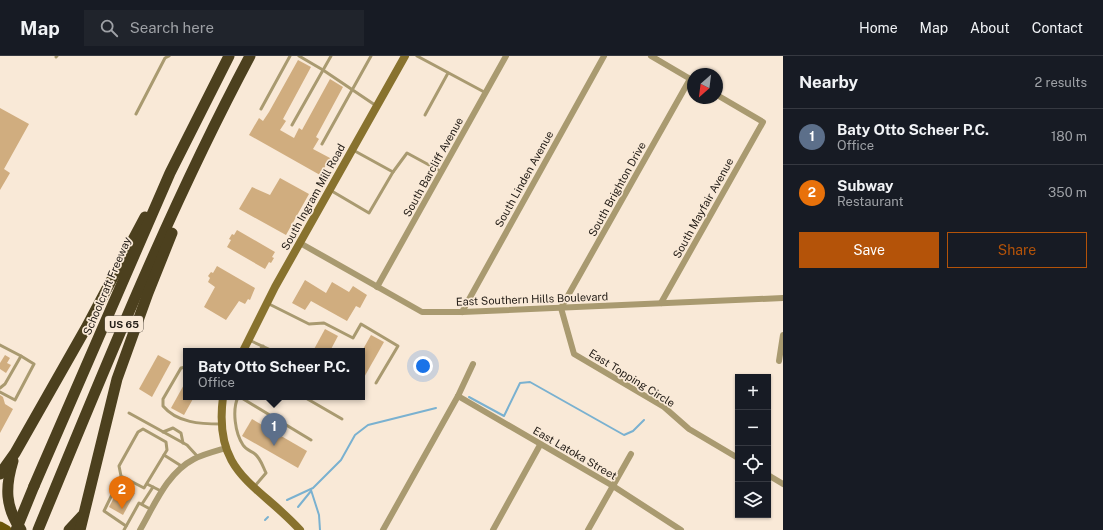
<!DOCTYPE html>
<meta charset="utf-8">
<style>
body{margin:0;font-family:"Public Sans",sans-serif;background:#20242c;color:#f1f3f6}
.controls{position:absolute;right:12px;bottom:12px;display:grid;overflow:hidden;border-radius:0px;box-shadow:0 1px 3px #0004}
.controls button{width:36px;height:36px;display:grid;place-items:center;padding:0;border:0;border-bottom:1px solid #363941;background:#171b24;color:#f1f3f6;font:20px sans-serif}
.compass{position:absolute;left:687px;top:12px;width:36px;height:36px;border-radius:50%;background:#171b24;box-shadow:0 1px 3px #0004;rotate:208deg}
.you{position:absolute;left:423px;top:310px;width:14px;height:14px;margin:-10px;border:3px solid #fff;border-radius:50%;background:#1a73e8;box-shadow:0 0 0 6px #1a73e833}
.badge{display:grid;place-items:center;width:26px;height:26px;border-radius:50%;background:#b45309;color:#fff;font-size:13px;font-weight:700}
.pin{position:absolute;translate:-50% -33px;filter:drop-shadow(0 1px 2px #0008)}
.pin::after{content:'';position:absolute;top:21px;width:14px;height:12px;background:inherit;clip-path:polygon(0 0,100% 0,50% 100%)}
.popup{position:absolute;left:183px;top:292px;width:182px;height:52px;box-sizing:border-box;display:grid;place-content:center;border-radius:0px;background:#171b24;filter:drop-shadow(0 1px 3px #0005);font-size:13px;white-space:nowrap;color:#9ea1a6}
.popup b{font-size:15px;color:#f1f3f6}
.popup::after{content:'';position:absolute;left:50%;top:100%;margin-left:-8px;border:8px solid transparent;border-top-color:#171b24}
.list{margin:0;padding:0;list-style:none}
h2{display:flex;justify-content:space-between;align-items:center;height:52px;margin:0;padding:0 16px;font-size:17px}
h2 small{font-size:13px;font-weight:400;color:#9ea1a6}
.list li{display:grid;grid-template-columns:26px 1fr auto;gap:12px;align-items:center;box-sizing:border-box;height:56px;padding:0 16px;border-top:1px solid #363941}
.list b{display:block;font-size:15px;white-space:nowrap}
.list p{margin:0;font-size:13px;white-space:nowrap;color:#9ea1a6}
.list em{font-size:13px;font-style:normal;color:#9ea1a6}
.actions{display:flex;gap:8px;padding:12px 16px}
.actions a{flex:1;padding:9px 0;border:1px solid #b45309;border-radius:0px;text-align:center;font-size:14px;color:#b45309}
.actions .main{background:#b45309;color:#fff}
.icon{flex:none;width:22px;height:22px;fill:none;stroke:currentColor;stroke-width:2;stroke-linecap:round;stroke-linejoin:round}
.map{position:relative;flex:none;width:783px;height:474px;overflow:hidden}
header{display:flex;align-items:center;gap:24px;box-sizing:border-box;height:56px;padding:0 20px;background:#171b24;border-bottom:1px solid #363941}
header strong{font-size:19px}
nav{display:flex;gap:22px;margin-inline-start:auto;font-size:14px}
.search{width:280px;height:36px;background:#20242c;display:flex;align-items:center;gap:10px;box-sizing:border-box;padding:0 14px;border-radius:0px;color:#9ea1a6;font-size:15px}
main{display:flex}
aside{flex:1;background:#171b24}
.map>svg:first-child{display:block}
</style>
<header>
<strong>Map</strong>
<div class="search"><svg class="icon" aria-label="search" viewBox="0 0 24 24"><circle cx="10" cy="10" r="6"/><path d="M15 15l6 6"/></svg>Search here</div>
<nav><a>Home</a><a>Map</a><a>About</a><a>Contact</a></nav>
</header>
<main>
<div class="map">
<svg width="783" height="474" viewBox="0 0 783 474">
<rect width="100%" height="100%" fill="#f9e9d7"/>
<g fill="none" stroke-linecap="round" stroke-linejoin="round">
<g stroke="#7ab1d0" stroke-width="2">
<polyline points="469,341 504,360 520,327 530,326 624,379 633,375 644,364"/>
<polyline points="311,434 319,459 320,474"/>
<polyline points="287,444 313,432 341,404 355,379 368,369 436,352"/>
<polyline points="298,451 311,435"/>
<polyline points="265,464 268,461"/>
</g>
</g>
<g fill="#d0ad7f">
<polygon points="298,4 311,11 283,63 286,65 280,74 294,82 299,72 302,74 330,23 343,31 316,81 319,83 313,93 330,102 320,119 249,79 259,62 263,65 269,56"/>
<polygon points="0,52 29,68 4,113 10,117 0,134"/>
<polygon points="280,122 309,138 286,179 239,153 252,131 270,139"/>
<polygon points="237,174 275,196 272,201 274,202 271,207 269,206 265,213 227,191 231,184 229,183 232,178 234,179"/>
<polygon points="217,210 255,232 250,244 248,243 245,248 239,245 226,264 204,251 215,231 208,226 210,222 208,220 211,216 213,217"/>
<polygon points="305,224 326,237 332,226 349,236 353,230 367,239 360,252 356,250 347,265 311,245 305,254 292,247"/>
<polygon points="325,273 338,280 330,295 313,295"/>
<polygon points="371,279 384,286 362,325 362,295"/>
<polygon points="5,299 10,302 7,307 11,309 6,317 0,313 0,307"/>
<polygon points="158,299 171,306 152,341 139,333"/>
<polygon points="186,325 186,341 194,341 184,359 171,352"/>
<polygon points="0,339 3,341 5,348 13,353 0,377"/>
<polygon points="252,363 307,395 298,412 242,380"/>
<polygon points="120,430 135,437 123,459 109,451"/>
</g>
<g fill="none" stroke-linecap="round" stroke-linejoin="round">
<g stroke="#a99a70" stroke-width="3">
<polyline points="299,0 323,14 375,49"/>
<polyline points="417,0 486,37"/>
<polyline points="56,1 57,0"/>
<polyline points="261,53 290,0"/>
<polyline points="136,58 165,2 169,0"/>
<polyline points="425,59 448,17"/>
<polyline points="292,69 331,0"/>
<polyline points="322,88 371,0"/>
<polyline points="393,116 407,97 442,116"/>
<polyline points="330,134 369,157 393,116 353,94"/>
<polyline points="267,247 309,268 324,267 353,282 361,268 398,290 376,327"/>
<polyline points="249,284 273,295"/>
<polyline points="0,289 21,300 5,328 0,332"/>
<polyline points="259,295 263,290"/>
<path d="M186 311 181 312 163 343V350C177 367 201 368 221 368"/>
<polyline points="0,336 15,344 34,308 21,300"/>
<path d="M238 341C232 354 235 377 243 389 246 394 251 395 255 398 261 403 263 411 266 417L254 431"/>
<polyline points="240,341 311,384"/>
<polyline points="304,341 342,363"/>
<polyline points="129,357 187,389 198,401"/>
<polyline points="163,376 173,372 181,377 183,387"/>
<polyline points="164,399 183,411"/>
<polyline points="121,420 119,410 138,376 143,373 166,386 167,394 144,432 121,420 104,455 126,470"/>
<polyline points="147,428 161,435"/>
<polyline points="142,448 153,431"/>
<polyline points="124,474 139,447 152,454"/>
</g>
<g stroke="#a99a70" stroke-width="6">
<polyline points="651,0 692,24"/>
<polyline points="690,23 561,252 574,298 664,351 689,373 738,402"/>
<polyline points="300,187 422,256 462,256 783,242"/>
<polyline points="377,231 506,0"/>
<polyline points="661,247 763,66 717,39"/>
<polyline points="462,256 604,0"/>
<polyline points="779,305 783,279"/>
<polyline points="458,340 613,430 681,474"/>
<polyline points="768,419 783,428"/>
<path d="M140 474C155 448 167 417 194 403 204 398 216 395 226 392"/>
<polyline points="383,474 458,340 473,308"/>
<polyline points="493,474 540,389"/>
<polyline points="588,474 631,398"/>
</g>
<g stroke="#88722e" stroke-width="8">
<polyline points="243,295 275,231 405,0"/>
<path d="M223 341C213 418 257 427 300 474"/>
</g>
<polyline stroke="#6c5609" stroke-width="9" points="0,470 7,474"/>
<g stroke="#4c401e" stroke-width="11">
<path d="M13 405C5 431 5 451 21 474"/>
<polyline points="0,418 15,397 86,272 145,161"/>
<polyline points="34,430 170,117 229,0"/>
<path d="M38 474C104 314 169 152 250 0"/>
<polyline points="69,474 82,460"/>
<polyline points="80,474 117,323 148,237 172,177"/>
</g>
<polyline stroke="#4c401e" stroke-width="11" points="16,474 34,430"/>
</g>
<g text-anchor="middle" stroke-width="3.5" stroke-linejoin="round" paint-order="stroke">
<rect fill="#f9e9d7" stroke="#62594f" stroke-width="1" x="105" y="260" width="38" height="16" rx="3"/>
<g font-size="10" font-weight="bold" fill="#211b15">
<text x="124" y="272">US 65</text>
</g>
<g font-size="11" fill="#211b15" stroke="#f9e9d7">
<text transform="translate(433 111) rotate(-61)" y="4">South Barcliff Avenue</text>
<text transform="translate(524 123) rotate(-61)" y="4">South Linden Avenue</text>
<text transform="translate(617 133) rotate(-61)" y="4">South Brighton Drive</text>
<text transform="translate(313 141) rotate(-61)" y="4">South Ingram Mill Road</text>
<text transform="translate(703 152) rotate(-61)" y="4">South Mayfair Avenue</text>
<text transform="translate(107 230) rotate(-67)" y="4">Schoolcraft Freeway</text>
<text transform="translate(532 243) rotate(-2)" y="4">East Southern Hills Boulevard</text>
<text transform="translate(632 322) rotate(32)" y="4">East Topping Circle</text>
<text transform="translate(575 397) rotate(30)" y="4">East Latoka Street</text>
</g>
</g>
</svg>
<div class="controls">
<button>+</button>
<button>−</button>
<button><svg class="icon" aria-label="locate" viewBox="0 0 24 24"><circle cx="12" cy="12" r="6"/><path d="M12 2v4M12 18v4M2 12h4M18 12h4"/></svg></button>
<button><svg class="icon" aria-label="layers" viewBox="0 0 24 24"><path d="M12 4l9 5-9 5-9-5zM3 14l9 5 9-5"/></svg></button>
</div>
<svg class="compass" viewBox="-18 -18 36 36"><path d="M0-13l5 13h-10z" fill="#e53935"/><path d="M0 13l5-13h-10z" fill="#9ea1a6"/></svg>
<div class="you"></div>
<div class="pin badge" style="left:274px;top:390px;background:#5c6f8a">1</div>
<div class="popup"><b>Baty Otto Scheer P.C.</b>Office</div>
<div class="pin badge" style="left:122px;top:453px;background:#e8710a">2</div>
</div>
<aside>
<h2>Nearby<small>2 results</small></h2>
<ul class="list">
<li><span class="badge" style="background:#5c6f8a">1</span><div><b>Baty Otto Scheer P.C.</b><p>Office</p></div><em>180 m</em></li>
<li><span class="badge" style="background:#e8710a">2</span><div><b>Subway</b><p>Restaurant</p></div><em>350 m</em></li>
</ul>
<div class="actions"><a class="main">Save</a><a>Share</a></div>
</aside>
</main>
